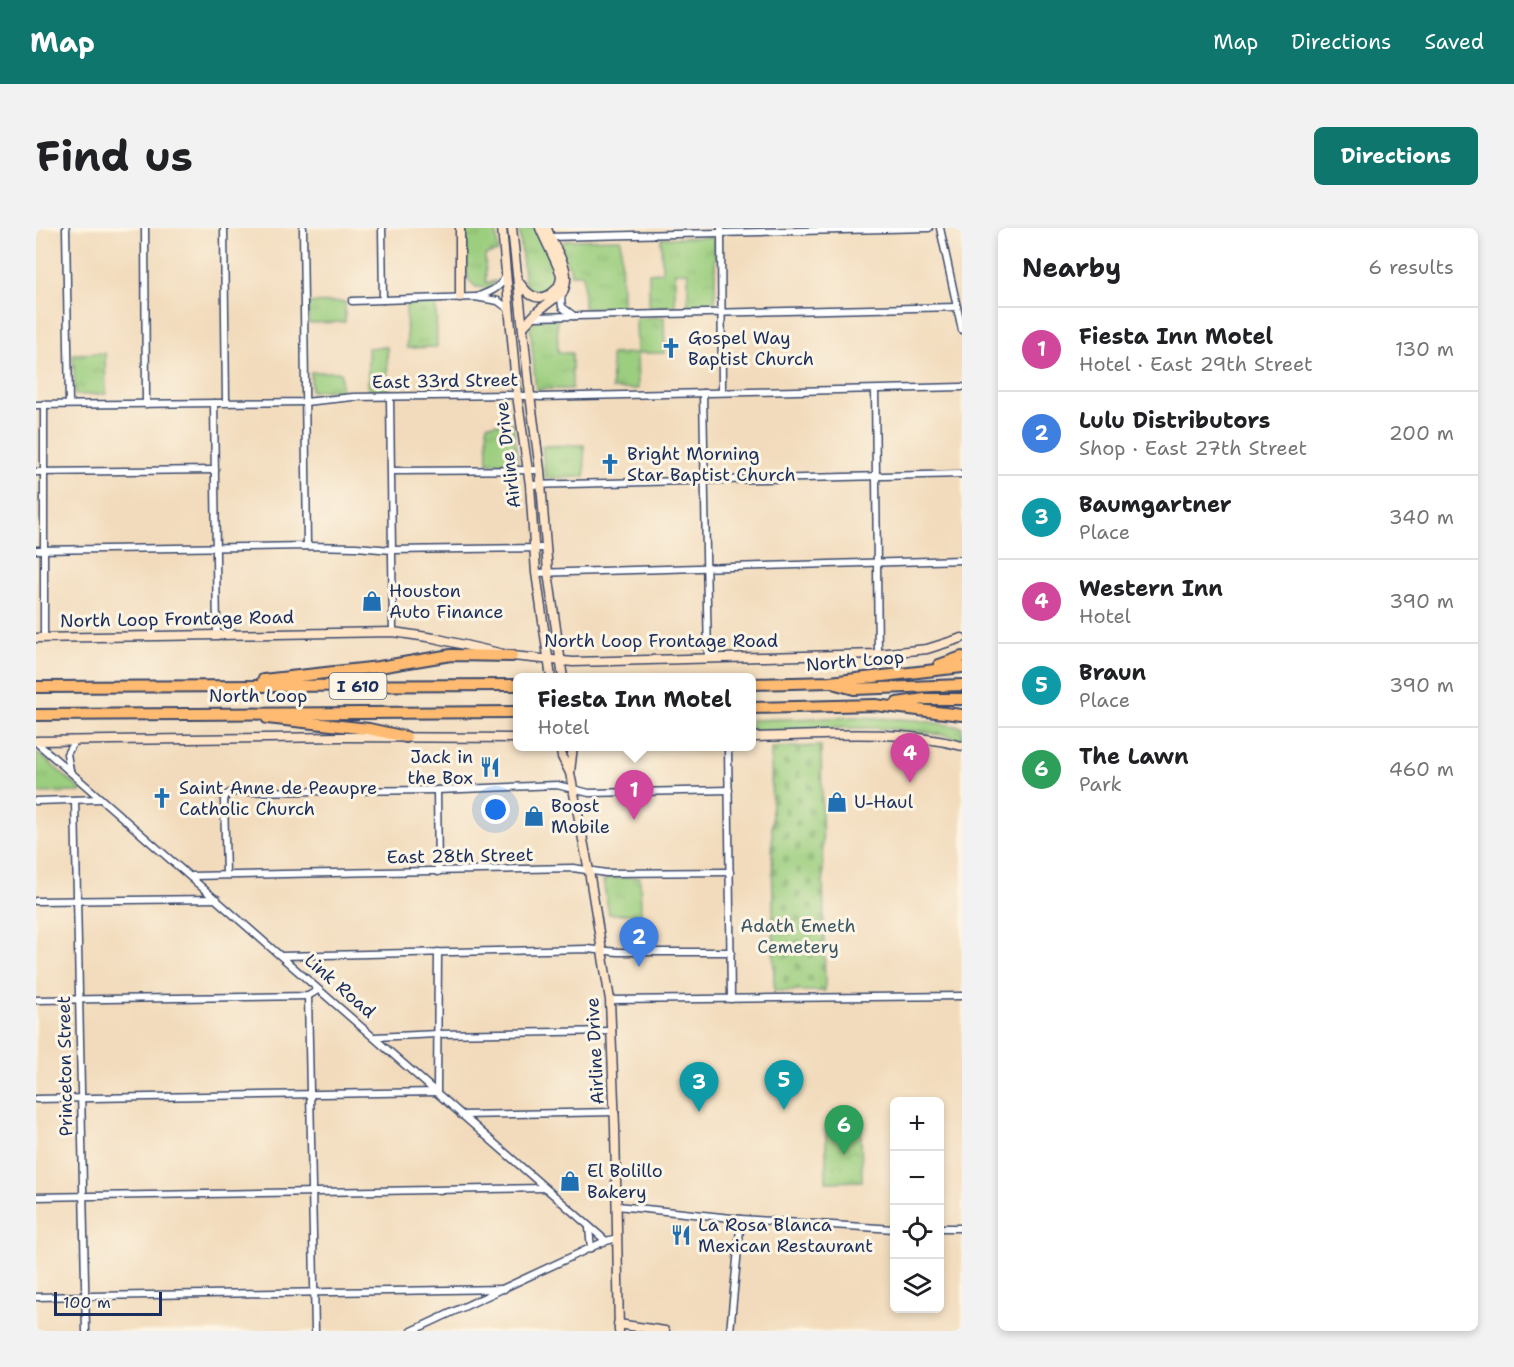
<!DOCTYPE html>
<meta charset="utf-8">
<style>
body{margin:0;font-family:"Shantell Sans",sans-serif;background:#f2f2f2;color:#202124}
.controls{position:absolute;right:18px;bottom:18px;display:grid;overflow:hidden;border-radius:9px;box-shadow:0 3px 9px #0003}
.controls button{width:54px;height:54px;display:grid;place-items:center;padding:0;border:0;border-bottom:2px solid #e0e0e0;background:#fff;color:#202124;font:30px sans-serif}
.scale{position:absolute;left:18px;bottom:15px;width:108px;box-sizing:border-box;padding-left:6px;border:3px solid #1b2f5e;border-top:0;font-size:16px;line-height:21px;white-space:nowrap;color:#1b2f5e;-webkit-text-stroke:4px #fcf5e5;paint-order:stroke}
.you{position:absolute;left:460px;top:582px;width:21px;height:21px;margin:-15px;border:4px solid #fff;border-radius:50%;background:#1a73e8;box-shadow:0 0 0 9px #1a73e833}
.badge{display:grid;place-items:center;width:39px;height:39px;border-radius:50%;background:#0f766e;color:#fff;font-size:20px;font-weight:700}
.pin{position:absolute;translate:-50% -50px;filter:drop-shadow(0 2px 3px #0008)}
.pin::after{content:'';position:absolute;top:32px;width:21px;height:18px;background:inherit;clip-path:polygon(0 0,100% 0,50% 100%)}
.popup{position:absolute;left:477px;top:445px;width:243px;height:78px;box-sizing:border-box;display:grid;place-content:center;border-radius:9px;background:#fff;filter:drop-shadow(0 2px 4px #0005);font-size:20px;white-space:nowrap;color:#757577}
.popup b{font-size:22px;color:#202124}
.popup::after{content:'';position:absolute;left:50%;top:100%;margin-left:-12px;border:12px solid transparent;border-top-color:#fff}
.list{margin:0;padding:0;list-style:none}
h2{display:flex;justify-content:space-between;align-items:center;height:78px;margin:0;padding:0 24px;font-size:26px}
h2 small{font-size:20px;font-weight:400;color:#757577}
.list li{display:grid;grid-template-columns:39px 1fr auto;gap:18px;align-items:center;box-sizing:border-box;height:84px;padding:0 24px;border-top:2px solid #e0e0e0}
.list b{display:block;font-size:22px;white-space:nowrap}
.list p{margin:0;font-size:20px;white-space:nowrap;color:#757577}
.list em{font-size:20px;font-style:normal;color:#757577}
.icon{flex:none;width:33px;height:33px;fill:none;stroke:currentColor;stroke-width:2;stroke-linecap:round;stroke-linejoin:round}
.map{position:relative;flex:none;width:926px;height:1103px;overflow:hidden;border-radius:9px}
header{display:flex;align-items:center;gap:36px;box-sizing:border-box;height:84px;padding:0 30px;background:#0f766e;color:#fff}
header strong{font-size:28px}
nav{display:flex;gap:33px;margin-inline-start:auto;font-size:21px}
.intro{display:flex;align-items:center;justify-content:space-between;box-sizing:border-box;height:144px;padding:0 36px}
h1{margin:0;font-size:42px}
.button{padding:15px 27px;border-radius:9px;background:#0f766e;color:#fff;font-size:21px;font-weight:700}
main{display:flex;gap:36px;padding:0 36px}
aside{flex:1;background:#fff;border-radius:9px;box-shadow:0 3px 9px #0003}
.map>svg:first-child{display:block}
</style>
<header>
<strong>Map</strong>
<nav><a>Map</a><a>Directions</a><a>Saved</a></nav>
</header>
<div class="intro"><h1>Find us</h1><a class="button">Directions</a></div>
<main>
<div class="map">
<svg width="926" height="1103" viewBox="0 0 926 1103">
<defs>
<pattern id="grass-tufts" width="24" height="20" patternUnits="userSpaceOnUse" patternTransform="scale(1.5)"><rect width="24" height="20" fill="#9bce7e"/><path d="M3 7l-1-3M5 7V3M7 7l1-3M15 17l-1-3M17 17v-4M19 17l1-3" fill="none" stroke="#85b16f"/></pattern>
<pattern id="cemetery-stones" width="16" height="16" patternUnits="userSpaceOnUse" patternTransform="scale(1.5)"><rect width="16" height="16" fill="#9bce7e"/><path d="M2 7V4a2 2 0 0 1 4 0v3zM10 15v-3a2 2 0 0 1 4 0v3z" fill="#85b16f"/></pattern>
<pattern id="park-crowns" width="20" height="18" patternUnits="userSpaceOnUse" patternTransform="scale(1.5)"><rect width="20" height="18" fill="#9bce7e"/><path d="M2 6a3 3 0 1 1 6 0M12 15a3 3 0 1 1 6 0" fill="none" stroke="#85b16f"/></pattern>
</defs>
<rect width="100%" height="100%" fill="#fcf5e5"/>
<filter id="ink" filterUnits="userSpaceOnUse"><feTurbulence type="fractalNoise" baseFrequency=".0167" numOctaves="2"/><feDisplacementMap in="SourceGraphic" scale="12" xChannelSelector="R" yChannelSelector="G"/><feConvolveMatrix kernelMatrix="1 2 1 2 8 2 1 2 1" color-interpolation-filters="sRGB"/></filter>
<filter id="wash" filterUnits="userSpaceOnUse"><feTurbulence type="fractalNoise" baseFrequency=".008" numOctaves="4" result="noise"/><feDisplacementMap in="SourceGraphic" scale="24" xChannelSelector="R" yChannelSelector="G"/><feGaussianBlur stdDeviation="1.35" result="paint"/><feColorMatrix in="noise" values="0 0 0 0 0 0 0 0 0 0 0 0 0 0 0 0 0 1.4 0 .05"/><feComposite in="paint" operator="in"/></filter>
<g filter="url(#wash)">
<rect width="100%" height="100%" fill="#f2dbbc"/>
<g fill="url(#grass-tufts)" stroke="#5b7e6e" stroke-width="1.5">
<polygon points="430,0 460,0 462,24 449,27 450,55 461,53 452,60 440,59 433,52 431,46"/>
<path d="M483 0H501L521 45C519 60 509 61 497 63L489 56Z"/>
<polygon points="675,9 679,12 679,77 652,78 652,44 639,44 639,78 613,79 613,45 626,44 625,10"/>
<polygon points="585,11 586,80 548,80 547,46 535,46 534,40 524,22 526,15 532,12"/>
<polygon points="309,74 309,94 272,95 272,75"/>
<polygon points="370,76 400,76 401,119 371,120"/>
<polygon points="628,89 629,125 601,125 602,161 576,161 575,126 601,125 600,90"/>
<polygon points="502,91 521,91 522,125 536,125 536,161 500,161 494,98"/>
<polygon points="351,119 352,162 332,162 332,120"/>
<polygon points="69,125 70,166 39,167 37,126"/>
<polygon points="275,144 305,144 305,162 275,163"/>
<polygon points="477,195 482,235 452,235 451,196"/>
<polygon points="548,217 549,249 509,250 506,218"/>
<path d="M820 489 881 492 926 499V511C857 494 785 501 715 503V492Z"/>
<polygon points="0,526 3,526 45,562 44,564 0,565"/>
<polygon points="604,649 605,686 573,686 567,653 573,650"/>
</g>
<polygon fill="url(#cemetery-stones)" stroke="#5b7e6e" stroke-width="1.5" points="785,518 789,763 738,763 735,520"/>
<polygon fill="url(#park-crowns)" stroke="#5b7e6e" stroke-width="1.5" points="825,900 826,953 790,954 790,901"/>
</g>
<g filter="url(#ink)">
<g fill="none" stroke-linecap="round" stroke-linejoin="round">
<g stroke="#3b496c" stroke-width="9">
<g id="street">
<polyline points="30,0 33,176"/>
<polyline points="109,0 110,176"/>
<polyline points="188,0 190,174"/>
<polyline points="267,0 271,318"/>
<polyline points="346,0 347,72"/>
<polyline points="685,0 686,164"/>
<polyline points="904,0 926,102"/>
<polyline points="512,9 893,0"/>
<polyline points="527,66 525,70 526,79 538,88"/>
<path d="M443 68C454 64 466 59 469 48"/>
<polyline points="316,73 439,69 462,73 474,82"/>
<polyline points="497,89 921,79"/>
<polyline points="839,162 842,426"/>
<polyline points="667,165 672,431"/>
<polyline points="354,170 357,404"/>
<polyline points="178,175 181,406"/>
<polyline points="8,176 8,410"/>
<polyline points="0,177 269,174 317,169 473,167 505,169 926,159"/>
<polyline points="356,243 504,242"/>
<polyline points="0,244 179,242"/>
<polyline points="494,257 926,246"/>
<polyline points="0,322 271,318 320,319 356,322 509,320"/>
<polyline points="500,345 926,332"/>
<polyline points="0,514 570,1013"/>
<polyline points="692,518 695,771"/>
<polyline points="34,542 31,526 39,512"/>
<polyline points="401,562 402,644"/>
<polyline points="39,572 50,1103"/>
<polyline points="0,573 65,571"/>
<polyline points="190,646 188,572 190,567 196,564 401,562 521,557 553,565 693,562"/>
<polyline points="156,648 537,640 570,645 694,644"/>
<polyline points="0,673 181,671"/>
<polyline points="246,728 551,721 582,724 695,724"/>
<polyline points="272,768 279,1103"/>
<polyline points="0,772 272,768 282,762"/>
<polyline points="574,772 926,768"/>
<polyline points="339,809 401,806 576,803"/>
<polyline points="0,871 401,864 402,724"/>
<polyline points="425,887 579,884"/>
<polyline points="0,969 509,960"/>
<polyline points="581,978 705,991 858,1001"/>
<polyline points="553,1000 555,1020"/>
<polyline points="904,1000 926,1000"/>
<polyline points="0,1069 468,1061"/>
<polyline points="376,1103 567,1014 581,1010"/>
<polyline points="694,1103 705,991"/>
</g>
</g>
<g stroke="#3b496c" stroke-width="11">
<g id="secondary">
<polyline points="424,0 424,69"/>
<polyline points="466,0 481,167 494,257 500,345 515,450"/>
<polyline points="476,0 494,167 504,242 512,344 527,450"/>
<path d="M482 53C486 58 490 64 495 67 508 75 525 62 525 48 525 43 507 8 504 0"/>
<path d="M487 99 502 83 527 64C538 40 517 22 511 0"/>
<polyline points="0,410 357,404 398,410 476,428 537,434 842,426 891,421 926,410"/>
<path d="M715 509C785 508 857 500 926 518"/>
<polyline points="0,513 307,509 481,510"/>
<polyline points="524,518 526,529 534,545 553,643 574,772 579,899 583,1103"/>
<polyline points="534,544 537,518"/>
<polyline points="582,1096 629,1103"/>
</g>
</g>
<g stroke="#3b496c" stroke-width="14">
<g id="highway">
<polyline points="903,437 926,429"/>
<polyline points="227,452 343,439 415,427 476,428"/>
<polyline points="715,456 794,454 926,439"/>
<polyline points="800,456 818,461 926,457"/>
<polyline points="0,459 481,457"/>
<polyline points="861,475 889,471 926,471"/>
<polyline points="715,480 839,477 926,487"/>
<polyline points="0,487 481,484"/>
<polyline points="231,490 333,501 370,509"/>
</g>
</g>
<use href="#street" stroke="#fff" stroke-width="6"/>
<use href="#secondary" stroke="#ffe4c6" stroke-width="8"/>
<use href="#highway" stroke="#febb71" stroke-width="10"/>
</g>
</g>
<defs>
<g id="church-bare" transform="scale(1.62)"><path d="M-1.2-6h2.4v3.5h3.3v2.4h-3.3V6h-2.4V-.1h-3.3v-2.4h3.3Z" fill="#1f6fb2" stroke="#fcf5e5" stroke-width="2.5" paint-order="stroke"/></g>
<g id="shop-bare" transform="scale(1.62)"><path d="M-5-2.5h2.3a2.7 3.5 0 0 1 5.4 0H5L5.5 6h-11ZM-1.5-2.5h3a1.5 2.3 0 0 0-3 0Z" fill="#1f6fb2" stroke="#fcf5e5" stroke-width="2.5" paint-order="stroke"/></g>
<g id="restaurant-bare" transform="scale(1.62)"><path d="M-5-6h1v4h1v-4h1v4h1v-4h1v5L-1.5 .5V6h-2V.5L-5-1ZM5-6V6H3V1.5H1.5Q1.5-4 5-6Z" fill="#1f6fb2" stroke="#fcf5e5" stroke-width="2.5" paint-order="stroke"/></g>
</defs>
<g fill-rule="evenodd">
<use href="#church-bare" x="635" y="120"/>
<use href="#church-bare" x="574" y="236"/>
<use href="#shop-bare" x="336" y="373"/>
<use href="#restaurant-bare" x="454" y="539"/>
<use href="#church-bare" x="126" y="570"/>
<use href="#shop-bare" x="801" y="574"/>
<use href="#shop-bare" x="498" y="588"/>
<use href="#shop-bare" x="534" y="953"/>
<use href="#restaurant-bare" x="645" y="1007"/>
</g>
<g text-anchor="middle" stroke-width="6" stroke-linejoin="round" paint-order="stroke">
<rect fill="#fcf5e5" stroke="#5e6a86" stroke-width="1.5" x="293.5" y="445" width="57" height="26" rx="4.5"/>
<g font-size="16" font-weight="bold" fill="#1b2f5e">
<text x="322" y="464">I 610</text>
</g>
<g font-size="18" fill="#1b2f5e" stroke="#fcf5e5" text-anchor="start">
<text x="652" y="116">Gospel Way<tspan x="652" dy="21">Baptist Church</tspan></text>
<text x="591" y="232">Bright Morning<tspan x="591" dy="21">Star Baptist Church</tspan></text>
<text x="353" y="369">Houston<tspan x="353" dy="21">Auto Finance</tspan></text>
<text x="437" y="535" text-anchor="end">Jack in<tspan x="437" dy="21">the Box</tspan></text>
<text x="143" y="566">Saint Anne de Peaupre<tspan x="143" dy="21">Catholic Church</tspan></text>
<text x="818" y="580">U-Haul</text>
<text x="515" y="584">Boost<tspan x="515" dy="21">Mobile</tspan></text>
<text x="551" y="949">El Bolillo<tspan x="551" dy="21">Bakery</tspan></text>
<text x="662" y="1003">La Rosa Blanca<tspan x="662" dy="21">Mexican Restaurant</tspan></text>
</g>
<g font-size="18" fill="#1b2f5e" stroke="#fcf5e5">
<text transform="translate(409 153) rotate(-1)" y="6">East 33rd Street</text>
<text transform="translate(472 227) rotate(-97)" y="6">Airline Drive</text>
<text transform="translate(141 391) rotate(-1)" y="6">North Loop Frontage Road</text>
<text x="625" y="419">North Loop Frontage Road</text>
<text transform="translate(819 433) rotate(-5)" y="6">North Loop</text>
<text x="222" y="474">North Loop</text>
<text transform="translate(424 628) rotate(-1)" y="6">East 28th Street</text>
<text transform="translate(304 758) rotate(41)" y="6">Link Road</text>
<text transform="translate(559 823) rotate(-93)" y="6">Airline Drive</text>
<text transform="translate(29 838) rotate(-91)" y="6">Princeton Street</text>
</g>
<g font-size="18" fill="#3b5766" stroke="#fcf5e5">
<text x="762" y="704">Adath Emeth<tspan x="762" dy="21">Cemetery</tspan></text>
</g>
</g>
</svg>
<div class="controls">
<button>+</button>
<button>−</button>
<button><svg class="icon" aria-label="locate" viewBox="0 0 24 24"><circle cx="12" cy="12" r="6"/><path d="M12 2v4M12 18v4M2 12h4M18 12h4"/></svg></button>
<button><svg class="icon" aria-label="layers" viewBox="0 0 24 24"><path d="M12 4l9 5-9 5-9-5zM3 14l9 5 9-5"/></svg></button>
</div>
<div class="scale">100 m</div>
<div class="you"></div>
<div class="pin badge" style="left:598px;top:592px;background:#d1479c">1</div>
<div class="popup"><b>Fiesta Inn Motel</b>Hotel</div>
<div class="pin badge" style="left:603px;top:739px;background:#3f7fe0">2</div>
<div class="pin badge" style="left:663px;top:884px;background:#0f9aa8">3</div>
<div class="pin badge" style="left:874px;top:555px;background:#d1479c">4</div>
<div class="pin badge" style="left:748px;top:882px;background:#0f9aa8">5</div>
<div class="pin badge" style="left:808px;top:927px;background:#2e9e5b">6</div>
</div>
<aside>
<h2>Nearby<small>6 results</small></h2>
<ul class="list">
<li><span class="badge" style="background:#d1479c">1</span><div><b>Fiesta Inn Motel</b><p>Hotel · East 29th Street</p></div><em>130 m</em></li>
<li><span class="badge" style="background:#3f7fe0">2</span><div><b>Lulu Distributors</b><p>Shop · East 27th Street</p></div><em>200 m</em></li>
<li><span class="badge" style="background:#0f9aa8">3</span><div><b>Baumgartner</b><p>Place</p></div><em>340 m</em></li>
<li><span class="badge" style="background:#d1479c">4</span><div><b>Western Inn</b><p>Hotel</p></div><em>390 m</em></li>
<li><span class="badge" style="background:#0f9aa8">5</span><div><b>Braun</b><p>Place</p></div><em>390 m</em></li>
<li><span class="badge" style="background:#2e9e5b">6</span><div><b>The Lawn</b><p>Park</p></div><em>460 m</em></li>
</ul>
</aside>
</main>
